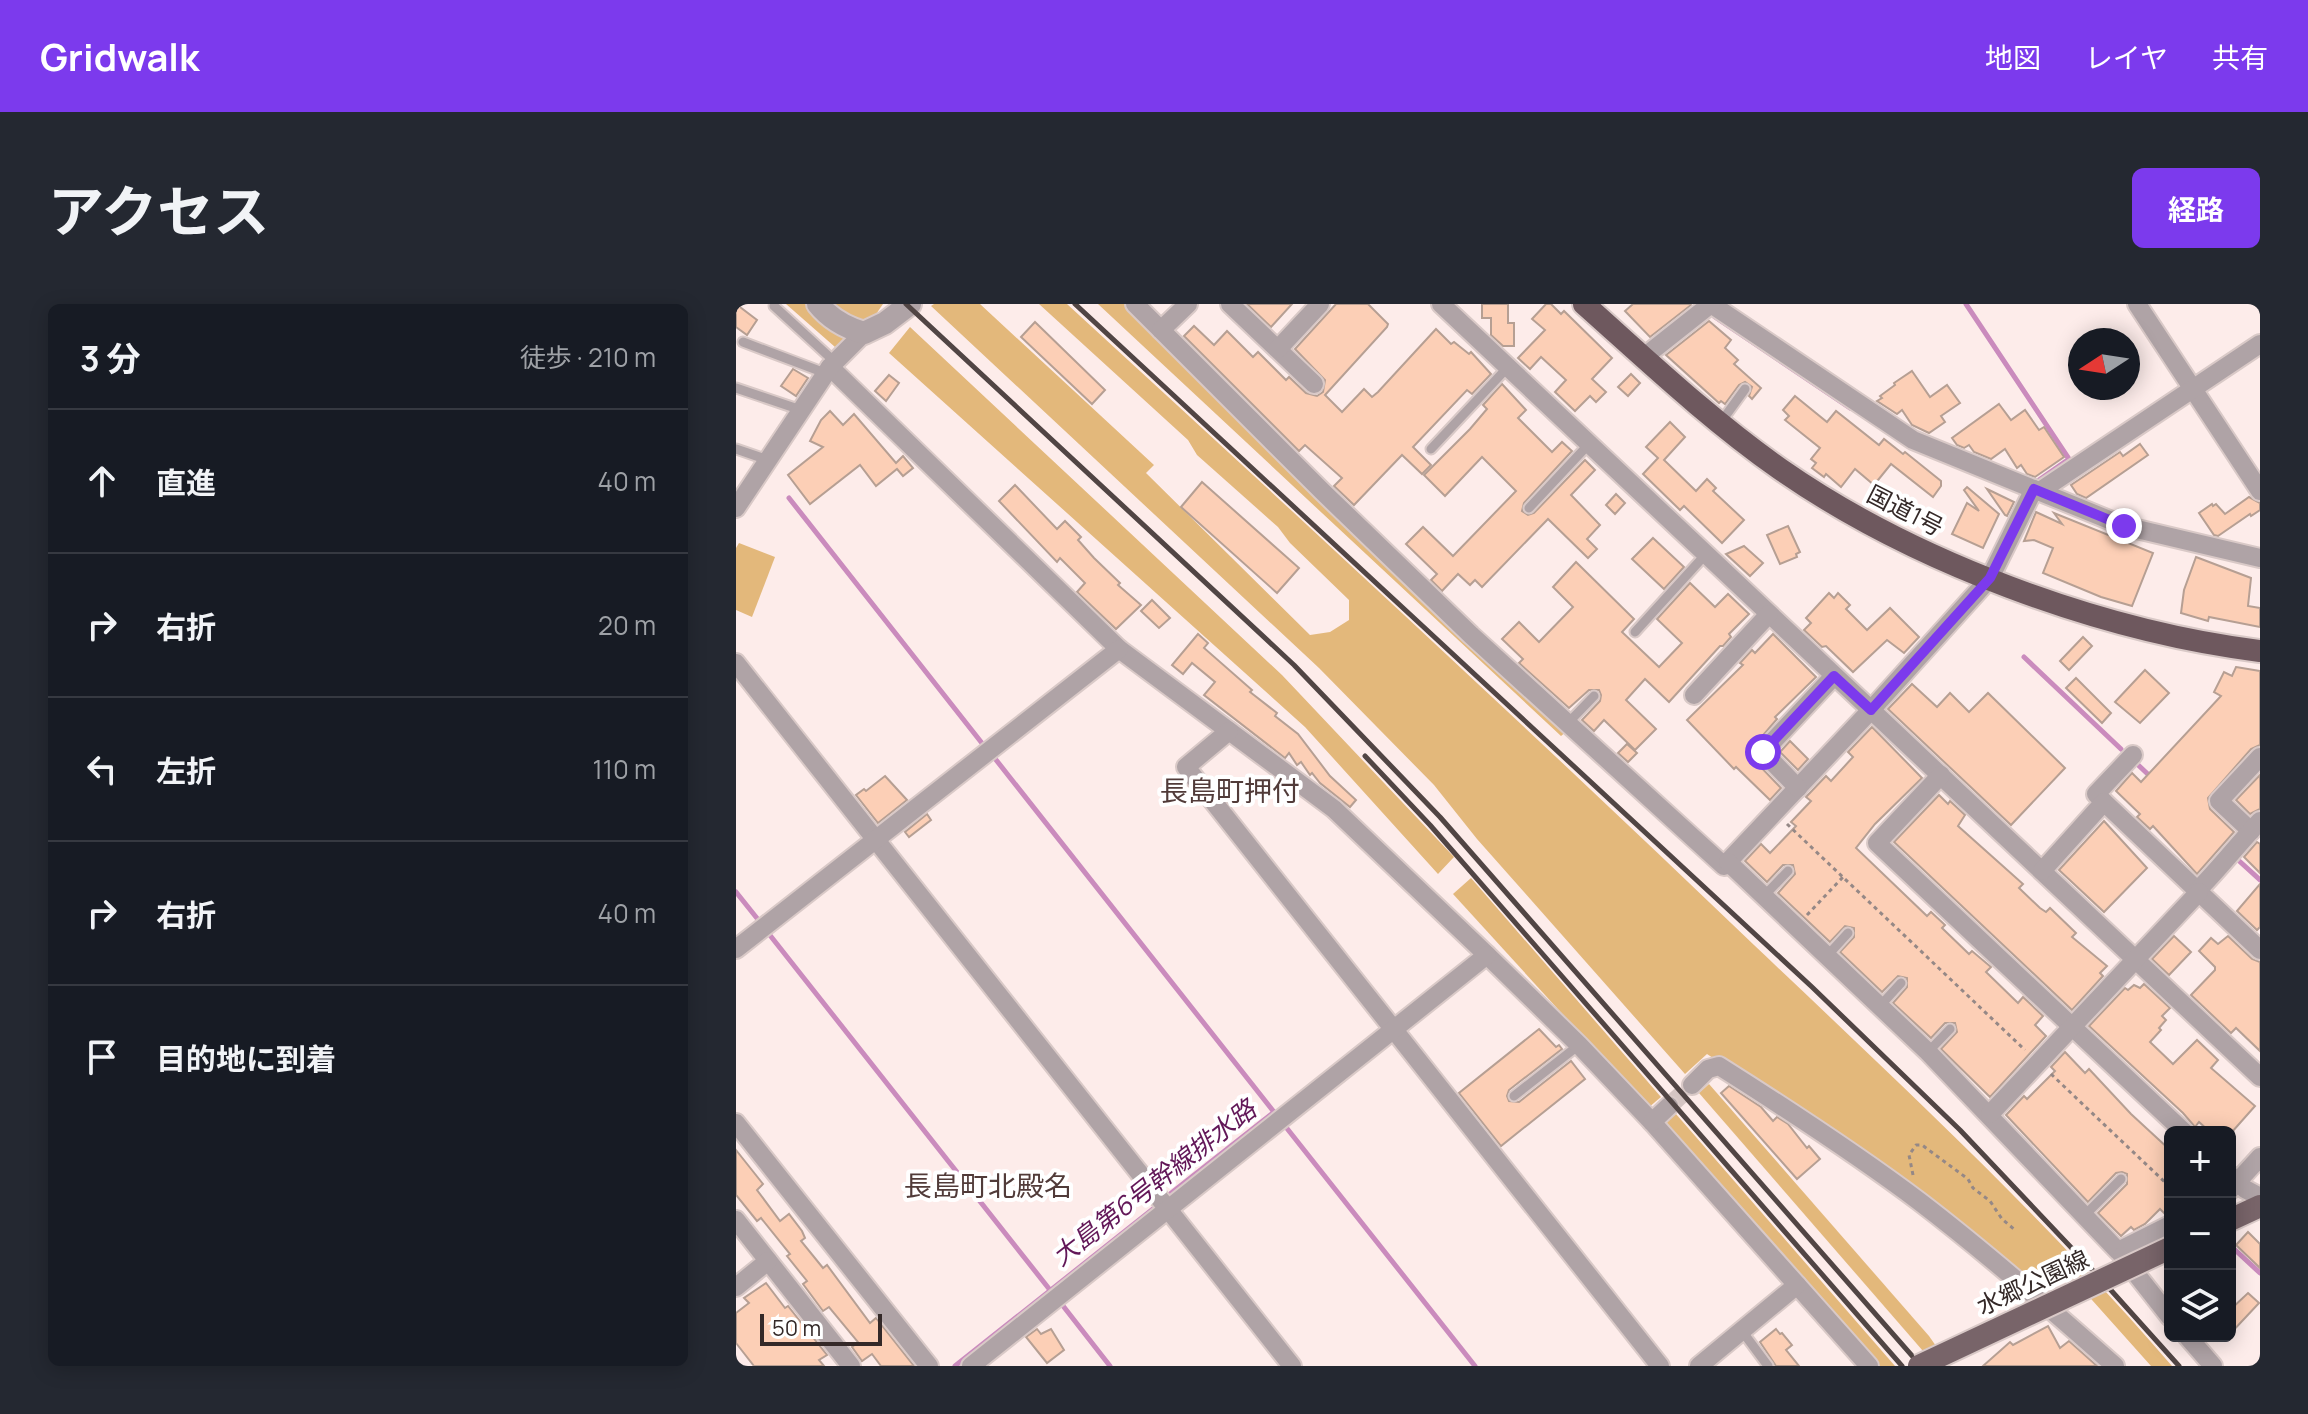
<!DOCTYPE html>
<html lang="ja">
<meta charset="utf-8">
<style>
body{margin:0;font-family:Manrope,"Noto Sans JP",sans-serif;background:#242831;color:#f1f3f6}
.controls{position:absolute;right:24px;bottom:24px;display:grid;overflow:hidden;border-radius:12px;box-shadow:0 4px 20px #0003}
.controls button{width:72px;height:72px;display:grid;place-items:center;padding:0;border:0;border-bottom:2px solid #363941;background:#171b24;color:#f1f3f6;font:40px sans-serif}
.compass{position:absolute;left:1332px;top:24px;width:72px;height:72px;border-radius:50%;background:#171b24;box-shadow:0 4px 20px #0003;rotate:258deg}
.scale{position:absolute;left:24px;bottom:20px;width:122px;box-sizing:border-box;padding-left:8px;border:4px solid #342928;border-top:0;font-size:22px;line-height:28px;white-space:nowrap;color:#342928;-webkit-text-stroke:6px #fff;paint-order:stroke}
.stop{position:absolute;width:24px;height:24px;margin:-18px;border:6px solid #7c3aed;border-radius:50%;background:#fff}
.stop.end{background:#7c3aed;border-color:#fff;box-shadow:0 2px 8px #0008}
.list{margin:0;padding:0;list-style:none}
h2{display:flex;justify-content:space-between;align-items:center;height:104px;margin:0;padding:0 32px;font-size:34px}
h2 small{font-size:26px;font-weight:400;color:#9ea1a6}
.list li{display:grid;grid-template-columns:52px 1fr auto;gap:24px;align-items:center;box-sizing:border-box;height:144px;padding:0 32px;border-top:2px solid #363941}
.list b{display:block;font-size:30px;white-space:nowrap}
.list em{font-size:26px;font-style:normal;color:#9ea1a6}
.icon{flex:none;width:44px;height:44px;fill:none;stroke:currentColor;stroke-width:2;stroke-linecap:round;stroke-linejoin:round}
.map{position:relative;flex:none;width:1524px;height:1062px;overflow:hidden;border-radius:12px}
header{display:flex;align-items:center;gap:48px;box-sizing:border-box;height:112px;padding:0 40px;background:#7c3aed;color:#fff}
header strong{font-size:38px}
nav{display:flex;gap:44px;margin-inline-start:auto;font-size:28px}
.intro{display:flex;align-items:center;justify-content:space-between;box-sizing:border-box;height:192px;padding:0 48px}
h1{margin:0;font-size:56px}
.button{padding:20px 36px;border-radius:12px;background:#7c3aed;color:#fff;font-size:28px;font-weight:700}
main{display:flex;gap:48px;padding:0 48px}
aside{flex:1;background:#171b24;border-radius:12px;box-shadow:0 4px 20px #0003}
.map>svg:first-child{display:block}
</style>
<header>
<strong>Gridwalk</strong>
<nav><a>地図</a><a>レイヤ</a><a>共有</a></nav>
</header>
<div class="intro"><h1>アクセス</h1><a class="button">経路</a></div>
<main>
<aside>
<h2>3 分<small>徒歩 · 210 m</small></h2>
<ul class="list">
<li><svg class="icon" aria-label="ahead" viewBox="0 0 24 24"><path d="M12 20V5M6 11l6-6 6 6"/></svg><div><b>直進</b></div><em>40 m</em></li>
<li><svg class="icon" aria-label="right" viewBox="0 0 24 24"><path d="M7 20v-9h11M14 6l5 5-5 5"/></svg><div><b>右折</b></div><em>20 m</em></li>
<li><svg class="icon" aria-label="left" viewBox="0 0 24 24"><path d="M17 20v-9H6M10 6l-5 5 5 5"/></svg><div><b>左折</b></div><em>110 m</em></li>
<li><svg class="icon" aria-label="right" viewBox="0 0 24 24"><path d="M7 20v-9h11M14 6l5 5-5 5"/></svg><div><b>右折</b></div><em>40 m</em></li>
<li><svg class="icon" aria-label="arrive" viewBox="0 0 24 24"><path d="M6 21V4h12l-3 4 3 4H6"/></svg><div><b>目的地に到着</b></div></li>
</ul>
</aside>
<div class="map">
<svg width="1524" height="1062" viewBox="0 0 1524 1062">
<rect width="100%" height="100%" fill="#fdecea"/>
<g fill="#e3b87b">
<polygon points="50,0 72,0 93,25 110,34 99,43"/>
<polygon points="93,0 147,0 136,16 115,16"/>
<path d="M198 0H244L418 161 410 169 574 331 594 328 613 316V296L554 239 542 223 461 151 452 136 303 0H331C562 212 792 424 1018 641 1161 777 1307 912 1436 1062H1415L1331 968 1297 982 1133 857 971 750 949 770 741 535 698 481 583 364 195 2Z"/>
<polygon points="362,0 389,0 646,256 831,427 825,432"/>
<polygon points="174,23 546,371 718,553 702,570 569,423 153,49"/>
<polygon points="3,239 39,253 16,313 0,306 0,244"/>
<polygon points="735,574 925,793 912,804 717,590"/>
<polygon points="973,780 1193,1032 1214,1062 1200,1062 963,789"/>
<polygon points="940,810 1159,1062 1141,1062 925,821"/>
</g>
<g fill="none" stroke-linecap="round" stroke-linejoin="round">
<g stroke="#ca8bbd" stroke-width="5">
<polyline points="1230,0 1333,155 1303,176"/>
<polyline points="979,13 1114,104"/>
<polyline points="53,194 249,443"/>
<polyline points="1288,353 1385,445"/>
<polyline points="257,452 538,808"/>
<polyline points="1400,459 1417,475"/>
<polyline points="1501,555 1524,576"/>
<polyline points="0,588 24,618"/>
<polyline points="33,630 314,986"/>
<polyline points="429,894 538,808 739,1062"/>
<polyline points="1497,944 1524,969"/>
<polyline points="324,998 374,1062"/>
<polyline points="219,1062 422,901"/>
</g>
</g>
<g fill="#fccfb6" stroke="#b69f93" stroke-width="2">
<polygon points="0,0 21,16 11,31 0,23"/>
<polygon points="511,0 556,0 535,23"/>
<polygon points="600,0 632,0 652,20 651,23 589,91 606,108 628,85 636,93 642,88 700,25 715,40 718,38 733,50 735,48 755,70 736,90 731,86 677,143 695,161 686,170 666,151 618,201 598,182 606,174 569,141 563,147 448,32 458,22 478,41 491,27 517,53 522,48 550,76 553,73 570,89 581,92 587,88 589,76 559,45"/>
<polygon points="746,0 772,0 772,19 778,19 778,42 767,42 755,31 755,14 746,14"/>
<polygon points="810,0 815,0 825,10 828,7 876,54 856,75 870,88 860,98 854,92 839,107 819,88 830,76 805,53 794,65 782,54 809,26 796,15"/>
<polygon points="897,0 954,0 955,1 914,33 889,7"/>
<polygon points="973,17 995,36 989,44 1002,56 998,60 1025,84 1016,95 1013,92 1016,83 1009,78 1003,81 989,100 985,97 983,99 930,51"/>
<polygon points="299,18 369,86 356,100 285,33"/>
<polygon points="57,65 72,74 60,92 45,82"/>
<polygon points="1176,67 1194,93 1211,81 1224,99 1205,112 1209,118 1193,129 1176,121 1166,106 1161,110 1141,97 1146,94 1144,92 1159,81 1158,79"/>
<polygon points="895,70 904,79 892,92 882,83"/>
<polygon points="153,71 163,79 150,97 139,87"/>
<polygon points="766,80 790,106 782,114 816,148 826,138 836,147 788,199 786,207 792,211 798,209 849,156 859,166 835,191 864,221 851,235 861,245 852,254 812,215 746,283 739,276 734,281 722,270 706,287 695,276 701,270 670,240 687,223 717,252 780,187 746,153 709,192 688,171 734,125 751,105 747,101"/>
<polygon points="1059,92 1091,118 1100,107 1143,141 1148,135 1167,150 1169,148 1205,177 1205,182 1197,193 1155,160 1138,181 1119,165 1105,183 1090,170 1088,173 1076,164 1080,159 1075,155 1084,144 1049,116 1053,112 1047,106"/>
<polygon points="1263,100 1275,116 1289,106 1303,126 1308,123 1328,153 1299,173 1291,170 1285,161 1281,164 1269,145 1255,155 1238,148 1233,141 1228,144 1221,141 1216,134"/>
<polygon points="94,107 107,121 118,110 160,159 167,152 177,164 167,172 161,165 140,182 124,161 74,200 52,171 87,143 74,137 85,116"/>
<polygon points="934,118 949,133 928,156 960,187 971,175 980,184 977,187 1008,216 986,239 948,202 944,206 907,170 922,154 910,143"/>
<polygon points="1404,140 1412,151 1350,194 1341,190 1335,181 1384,148 1387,152"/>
<polygon points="466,178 563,264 541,289 445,203"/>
<polygon points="279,181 321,225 329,217 345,233 342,236 358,254 384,279 382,281 405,301 380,325 341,288 349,279 324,254 321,258 263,197"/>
<polygon points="1231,183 1263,210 1247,244 1216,230 1231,199 1243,207 1228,186"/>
<polygon points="1251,185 1278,198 1271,212 1269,211"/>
<polygon points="880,190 889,199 879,210 870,201"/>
<polygon points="1513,193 1524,199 1524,206 1515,212 1514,210 1482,232 1478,231 1463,209 1476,200 1477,202 1480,200 1489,210"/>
<polygon points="1300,208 1326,220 1318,209 1417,249 1396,302 1365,293 1307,269 1317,244 1298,236 1288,237"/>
<polygon points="1052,222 1064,248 1060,250 1061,253 1044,260 1031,231"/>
<polygon points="917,234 948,263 928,285 896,255"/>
<polygon points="1008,242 1027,259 1014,272 990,250"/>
<polygon points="1460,253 1515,274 1512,302 1524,304 1524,323 1473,313 1472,317 1445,309 1448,286"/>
<polygon points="840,258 898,315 886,328 923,363 946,339 921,315 954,279 979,303 992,290 1013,310 993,330 995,333 987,342 984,342 933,398 909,375 890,396 920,425 899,446 868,416 858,427 846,416 864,397 865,391 863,386 853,386 833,404 783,359 787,355 766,335 783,318 803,338 837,303 817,283"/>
<polygon points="1093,289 1098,294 1102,289 1114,301 1110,305 1131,326 1154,304 1183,333 1168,349 1151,336 1117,368 1090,342 1086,343 1068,326 1075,319 1070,314"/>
<polygon points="416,296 434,314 423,324 405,307"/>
<polygon points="462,330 472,339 468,344 516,386 514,388 541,409 539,412 562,430 594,472 620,496 614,503 584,479 576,469 574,471 565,458 561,461 553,449 549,454 468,391 479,378 456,359 447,370 436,361"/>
<polygon points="1037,330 1080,373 1039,413 1041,415 1016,444 1018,456 1045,484 1034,496 1000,463 998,465 951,416 1007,361 1004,359 1016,346 1019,349"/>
<polygon points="1347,333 1356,342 1333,366 1324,357"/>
<polygon points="1500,363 1524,367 1524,441 1515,445 1472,494 1474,505 1498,528 1461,570 1417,522 1414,525 1401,513 1404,510 1380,487 1396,469 1405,478 1485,392 1478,388 1488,368 1496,372"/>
<polygon points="1409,366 1433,389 1404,419 1379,398"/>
<polygon points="1340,374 1375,409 1366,419 1330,384"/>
<polygon points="1176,380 1201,403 1214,389 1233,408 1252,389 1329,464 1275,521 1152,405"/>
<polygon points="1136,423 1186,474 1139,520 1120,544 1191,612 1195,608 1209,621 1206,624 1233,650 1236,647 1255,663 1250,668 1282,699 1287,693 1307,712 1299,721 1310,732 1254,793 1205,745 1221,728 1219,719 1209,719 1195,734 1157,699 1171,683 1171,674 1162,672 1146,688 1104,648 1118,633 1118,624 1109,622 1094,638 1042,589 1059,570 1057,561 1047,561 1031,578 1009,557 1025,540 1034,549 1060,522 1055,518 1075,497 1070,493 1090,472 1095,477 1117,453 1112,448"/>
<polygon points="1054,437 1072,455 1062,466 1044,448"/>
<polygon points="891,440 901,449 892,458 882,449"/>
<polygon points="1524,471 1524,505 1514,510 1500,496"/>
<polygon points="149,472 171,496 142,519 120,491 128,485 130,487"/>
<polygon points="1203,491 1212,500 1214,497 1229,511 1222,522 1287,580 1283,584 1304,604 1310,608 1314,604 1340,629 1336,633 1371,662 1364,669 1367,672 1336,706 1158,538"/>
<polygon points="191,510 195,516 173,533 169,528"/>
<polygon points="1368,517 1411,564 1368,608 1323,566"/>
<polygon points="1521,538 1524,540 1524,569 1508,553"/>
<polygon points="1524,580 1524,623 1521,626 1501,607"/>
<polygon points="1438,632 1455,648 1433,671 1416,655"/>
<polygon points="1492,632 1516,655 1524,658 1524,747 1500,724 1495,729 1455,691 1479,666 1479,663 1463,647 1475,634 1482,640"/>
<polygon points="1408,680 1434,704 1426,712 1430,716 1423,724 1425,726 1414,738 1437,760 1461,736 1482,756 1475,764 1519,802 1496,828 1474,828 1463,818 1459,823 1447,809 1353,722 1389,684 1392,686 1398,681 1404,684"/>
<polygon points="803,725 820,743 823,741 826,745 773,786 771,792 773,797 783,798 835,757 849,775 765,842 723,789"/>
<polygon points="1329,748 1349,769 1353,765 1395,810 1434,846 1434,909 1429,910 1424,905 1409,920 1398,926 1395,923 1385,932 1362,909 1391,880 1391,870 1386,868 1380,869 1352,898 1270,811 1288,792 1291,795 1319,767 1315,763"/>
<polygon points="993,782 1025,803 1037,817 1041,813 1052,820 1071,844 1073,842 1084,855 1061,875 985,789"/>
<polygon points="0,846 27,880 21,886 44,917 53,910 66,927 69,934 65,937 87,964 91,961 134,1019 140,1014 178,1062 145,1062 136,1050 126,1057 116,1043 122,1038 93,1003 87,1007 67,980 71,977 51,952 54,950 25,914 21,917 0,891"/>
<polygon points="1512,928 1524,940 1524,964 1500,941"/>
<polygon points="30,979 49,1004 52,1002 91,1051 83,1056 88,1062 18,1062 0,1039 0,1009 13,999 8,994"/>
<polygon points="1269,982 1280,992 1268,1002 1259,991"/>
<polygon points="1512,989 1523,999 1494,1030 1494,1006"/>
<polygon points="1312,1022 1324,1044 1333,1037 1361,1062 1247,1062 1274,1038 1277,1041"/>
<polygon points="301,1025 305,1030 315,1025 328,1046 311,1059 290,1033"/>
<polygon points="1040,1025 1044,1030 1046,1029 1056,1041 1050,1046 1063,1062 1040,1062 1024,1038"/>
</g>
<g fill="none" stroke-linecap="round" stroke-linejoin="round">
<polyline stroke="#d5c5c3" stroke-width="18" stroke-dasharray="18 9" stroke-linecap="butt" points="933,802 956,781"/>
<g stroke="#d9c9c7" stroke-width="13">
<g id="service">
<polyline points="38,2 99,58"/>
<polyline points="7,38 89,69"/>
<polyline points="0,84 65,106"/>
<polyline points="985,118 1009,85"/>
<polyline points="0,145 32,156"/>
<polyline points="695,145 772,63"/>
<polyline points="793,204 853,140"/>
<polyline points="899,328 970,250"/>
<polyline points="832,419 858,392"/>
<polyline points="1028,592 1052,567"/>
<polyline points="1091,652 1112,629"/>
<polyline points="1144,702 1165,679"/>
<polyline points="1192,748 1214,725"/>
<polyline points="778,792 843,741"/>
<polyline points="1349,911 1385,875"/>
<polyline points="1006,1027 1032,1062"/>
</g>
</g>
<g stroke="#d9c9c7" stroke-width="22">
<g id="minor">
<polyline points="399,0 425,26"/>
<polyline points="452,0 425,26 586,187 735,331 988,562 1135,406 1254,274 1298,185"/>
<polyline points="494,0 578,80"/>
<polyline points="705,0 1524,773"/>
<polyline points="975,0 1177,136 1388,222 1524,254"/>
<polyline points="1401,0 1524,187"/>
<polyline points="542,45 584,0"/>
<polyline points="908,53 975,0"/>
<polyline points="94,63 383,345 598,505 751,651 843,741 916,818 1133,1062"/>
<polyline points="1304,187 1524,40"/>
<polyline points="0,204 94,63 128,29"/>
<polyline points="0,359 556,1062"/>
<polyline points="958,391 1033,310"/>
<polyline points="493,427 450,463 924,1062"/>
<polyline points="1205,471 1141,539 1448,828"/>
<polyline points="1062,484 1027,448 1098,372"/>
<polyline points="1368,498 1360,490 1397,451"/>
<polyline points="1515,527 1483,497 1524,453"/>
<polyline points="992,558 1192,748 1382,947 1434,921"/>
<polyline points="1306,567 1368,498 1524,646"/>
<path d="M1461 587C1484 564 1502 540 1524 517"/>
<polyline points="0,645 383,345"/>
<path d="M956 781 972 765 983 762C1051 805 1119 849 1184 898 1252 950 1316 1006 1379 1062"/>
<polyline points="1254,810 1463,588"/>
<polyline points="916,818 933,802"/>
<polyline points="0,819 193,1062"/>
<polyline points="1494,871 1509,885 1524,893"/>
<polyline points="1494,886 1524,853"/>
<polyline points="0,916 115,1062"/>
<polyline points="1386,952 1434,1013"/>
<polyline points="0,983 32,957"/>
<polyline points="1451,1032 1477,1062"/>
<polyline points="235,1062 751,651"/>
<polyline points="963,1062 1061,981"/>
</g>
</g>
<g stroke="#d9c9c7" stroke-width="26">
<path id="tertiary" d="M82 0C94 15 111 24 128 29L149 19 174 0"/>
</g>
<g stroke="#d9c9c7" stroke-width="26">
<polyline id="primary" points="1494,916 1524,902"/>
</g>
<g stroke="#d9c9c7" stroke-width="26">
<path id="trunk" d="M848 0C912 57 973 115 1044 165 1176 257 1363 327 1524 347"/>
</g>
<g stroke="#958886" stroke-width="3" stroke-dasharray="4 4" stroke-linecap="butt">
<polyline points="1051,520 1289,746"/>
<polyline points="1071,611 1107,573"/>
<polyline points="1315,770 1434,883"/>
<polyline points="1177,871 1173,851 1180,841 1186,841 1232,875 1237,884 1254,897 1266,915 1279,926"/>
</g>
<use href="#service" stroke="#afa3a6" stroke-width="9"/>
<use href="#minor" stroke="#afa3a6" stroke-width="18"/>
<use href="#tertiary" stroke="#afa3a6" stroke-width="22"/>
<use href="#primary" stroke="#786469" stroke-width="22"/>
<use href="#trunk" stroke="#6e585e" stroke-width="22"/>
<g stroke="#514544" stroke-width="5">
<polyline points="170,0 558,361 704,513 1185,1062"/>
<polyline points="339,0 1076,683 1224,826 1364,974 1443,1062"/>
<polyline points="629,452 694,521 1166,1062"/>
</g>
<g stroke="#d9c9c7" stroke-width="26" stroke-linecap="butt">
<polyline id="primary-bridge" points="1183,1062 1434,944"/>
</g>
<use href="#primary-bridge" stroke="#786469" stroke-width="22"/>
</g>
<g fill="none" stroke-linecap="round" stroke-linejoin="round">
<polyline stroke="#7c3aed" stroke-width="10" points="1027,448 1098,372 1135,406 1254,274 1298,185 1388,222"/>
</g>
<g text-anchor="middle" stroke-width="8" stroke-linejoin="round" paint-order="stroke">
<g font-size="24" fill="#342928" stroke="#fff">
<text transform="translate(1169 207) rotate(27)" y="8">国道1号</text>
<text transform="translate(1297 979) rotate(-25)" y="8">水郷公園線</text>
</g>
<g font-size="26" font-style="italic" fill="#621758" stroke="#fff">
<text transform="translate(418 879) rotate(-38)" y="9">大島第6号幹線排水路</text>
</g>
<g font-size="28" fill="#513b39" stroke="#fff">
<text x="494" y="497">長島町押付</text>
<text x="252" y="892">長島町北殿名</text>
</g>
</g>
</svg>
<div class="controls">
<button>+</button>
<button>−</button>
<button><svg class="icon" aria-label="layers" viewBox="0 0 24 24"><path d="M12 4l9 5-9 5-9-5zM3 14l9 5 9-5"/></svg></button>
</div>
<svg class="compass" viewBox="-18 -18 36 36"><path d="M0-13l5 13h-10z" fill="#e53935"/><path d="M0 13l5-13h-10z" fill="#9ea1a6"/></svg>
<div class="scale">50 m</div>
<div class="stop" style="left:1027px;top:448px"></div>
<div class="stop end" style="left:1388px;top:222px"></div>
</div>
</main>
